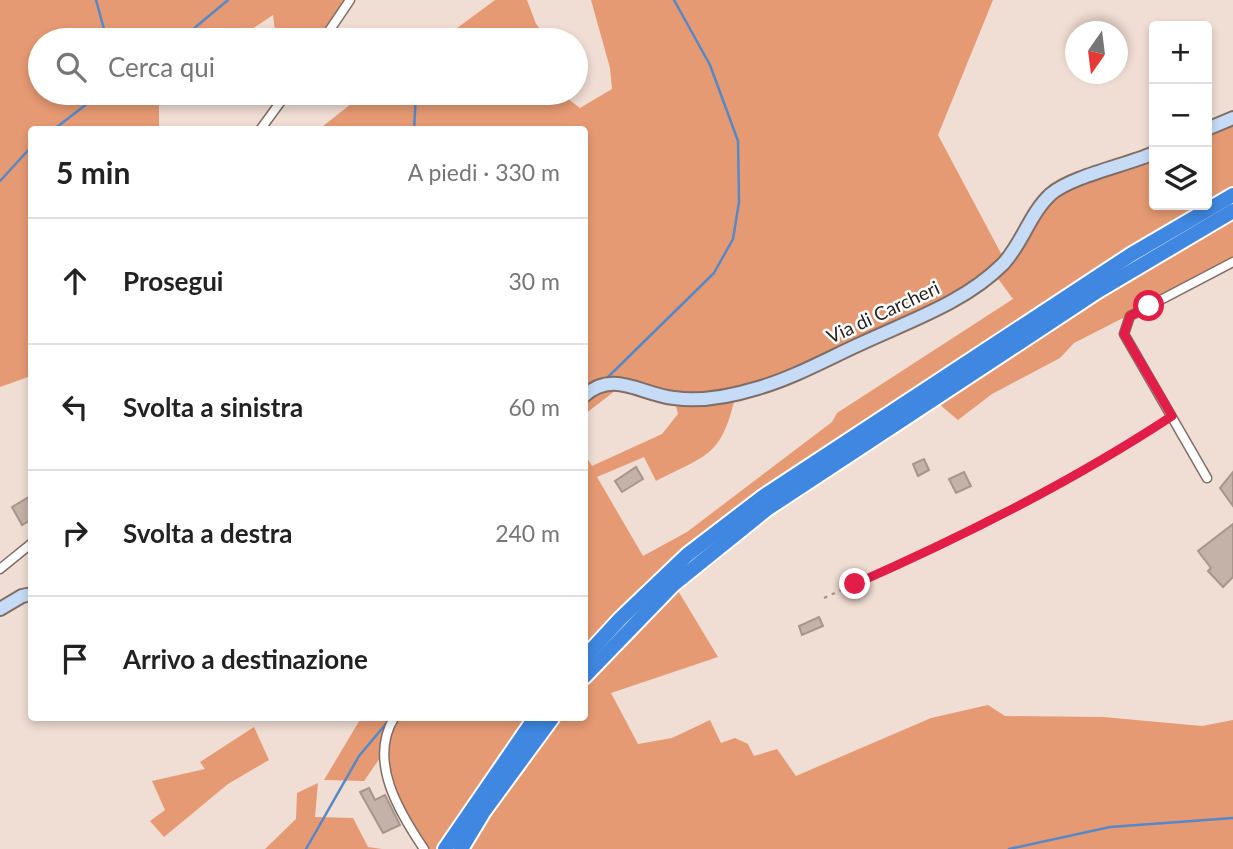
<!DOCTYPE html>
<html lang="it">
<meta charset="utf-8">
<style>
body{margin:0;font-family:Lato,sans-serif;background:#f2f2f2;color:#222}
.controls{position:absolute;right:21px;top:21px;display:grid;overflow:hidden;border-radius:7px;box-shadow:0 4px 10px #0003}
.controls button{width:63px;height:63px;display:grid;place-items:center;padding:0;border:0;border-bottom:2px solid #e0e0e0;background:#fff;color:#222;font:35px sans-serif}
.compass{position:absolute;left:1065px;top:21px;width:63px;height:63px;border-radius:50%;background:#fff;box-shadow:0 4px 10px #0003;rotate:194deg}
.stop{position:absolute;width:21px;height:21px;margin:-16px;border:5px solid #e11d48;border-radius:50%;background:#fff}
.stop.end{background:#e11d48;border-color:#fff;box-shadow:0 2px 7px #0008}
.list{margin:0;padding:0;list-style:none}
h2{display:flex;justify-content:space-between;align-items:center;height:91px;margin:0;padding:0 28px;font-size:30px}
h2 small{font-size:23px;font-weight:400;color:#767676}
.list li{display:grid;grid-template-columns:46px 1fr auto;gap:21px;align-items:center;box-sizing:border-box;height:126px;padding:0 28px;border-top:2px solid #e0e0e0}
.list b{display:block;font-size:26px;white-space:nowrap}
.list em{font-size:23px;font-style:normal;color:#767676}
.icon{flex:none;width:38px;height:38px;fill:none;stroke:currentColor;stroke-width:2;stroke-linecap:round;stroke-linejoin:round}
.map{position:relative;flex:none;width:1233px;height:849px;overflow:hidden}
.search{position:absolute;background:#fff;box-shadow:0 4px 10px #0003;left:28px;top:28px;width:560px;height:77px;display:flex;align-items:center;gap:18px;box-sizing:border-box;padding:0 24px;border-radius:38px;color:#767676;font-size:26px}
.panel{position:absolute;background:#fff;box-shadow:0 4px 10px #0003;left:28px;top:126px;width:560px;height:595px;border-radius:7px}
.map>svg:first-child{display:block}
</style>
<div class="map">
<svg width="1233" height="849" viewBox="0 0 1233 849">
<rect width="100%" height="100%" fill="#f0ddd3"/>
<g fill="#e69a73" fill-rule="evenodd">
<polygon points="0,0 350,0 323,40 276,40 273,15 240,37 239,40 40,40 40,93 159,93 159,129 32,130 31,376 0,387"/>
<polygon points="495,0 527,0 536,24 550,40 441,40"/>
<path d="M591 0H993L938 135 1005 261 1052 193 1154 153V205H1207V129L1233 118V195L721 528 585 658V455L592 466 662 434 678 414 674 398 624 384 585 414 584 130H318L365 93H560L580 108 612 89 610 68ZM994 273 1013 299 837 413 832 422 687 532 643 556 597 477 644 457 656 481C709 454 722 456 736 393L961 297Z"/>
<polygon points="1233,211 1233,262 1074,343 1060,358 992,394 958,420 933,399"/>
<polygon points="674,584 718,657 611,693 638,744 672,738 710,720 721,743 735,738 748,744 754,756 777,749 796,776 931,718 988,705 1005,716 1103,717 1202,726 1233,720 1233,849 461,849 552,718 584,718 585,677"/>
<polygon points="361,718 403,718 408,721 414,718 535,718 445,849 424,849 409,827 382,755 364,781 324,780"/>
<polygon points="254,727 269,760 228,784 164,837 150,821 165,810 152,781 205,769 200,762"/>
<polygon points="318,783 315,817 353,818 368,847 382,849 265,849 296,819 297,793"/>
</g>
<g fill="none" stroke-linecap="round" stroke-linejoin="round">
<g stroke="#5688c8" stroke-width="2.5">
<polyline points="96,0 107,40"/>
<polyline points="180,40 228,0"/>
<polyline points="53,130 101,93"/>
<polyline points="414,130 416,93"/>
<polyline points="0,181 32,146"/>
<polyline points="608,377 714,273 733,239 739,202 738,141 710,65 674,0"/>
<polyline points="306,849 359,756 390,719"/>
<polyline points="1009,849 1110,827 1233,818"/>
</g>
</g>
<g fill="#c4b1a7" stroke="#a7958c" stroke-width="2">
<polygon points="924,459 929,470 918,476 913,464"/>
<polygon points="636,467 643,479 622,492 615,481"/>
<polygon points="964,472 971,486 956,493 949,479"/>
<polygon points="1233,472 1233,506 1220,488"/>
<polygon points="32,495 32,519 22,525 12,507"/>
<polygon points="1233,524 1233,577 1223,587 1208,571 1211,568 1198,551"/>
<polygon points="819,617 823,626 802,635 799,626"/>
<polygon points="369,788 375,800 385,795 400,825 383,833 360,792"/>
</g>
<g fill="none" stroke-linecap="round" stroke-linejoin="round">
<g stroke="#806e66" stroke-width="11">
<g id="street">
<polyline points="323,40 350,0"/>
<polyline points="260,130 287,93"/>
<polyline points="1207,478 1124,334 1130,316 1233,262"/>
<polyline points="0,569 32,543"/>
<path d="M394 718C368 761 399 812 424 849"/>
</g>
</g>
<g stroke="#806e66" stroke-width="16">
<g id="secondary">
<polyline points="1207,129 1233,118"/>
<path d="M584 396C613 369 642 395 674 398 701 402 732 396 758 388 793 378 827 359 860 344 909 321 964 303 1003 264 1022 244 1030 213 1051 194 1072 176 1127 165 1154 153"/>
<polyline points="0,609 22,596 32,594"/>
</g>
</g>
<g stroke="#fff" stroke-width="18">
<g id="highway">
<polyline points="584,658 620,619 687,555 764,496 1132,254 1233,195"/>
<polyline points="584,677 674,584 767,509 1098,291 1233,211"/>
<polyline points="445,849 535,718"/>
<polyline points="461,849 484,811 552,718"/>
</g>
</g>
<path stroke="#9e9088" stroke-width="2" stroke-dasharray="3.5 5" stroke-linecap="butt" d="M824 598C941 544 1058 492 1165 420"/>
<use href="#street" stroke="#fff" stroke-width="8"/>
<use href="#secondary" stroke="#c5dbf6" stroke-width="12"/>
<use href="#highway" stroke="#3f87e0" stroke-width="14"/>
</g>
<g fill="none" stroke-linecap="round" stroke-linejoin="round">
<path stroke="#e11d48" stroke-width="9" d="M855 584C964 536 1072 482 1172 416L1124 334 1130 316 1149 306"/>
</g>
<g text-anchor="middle" stroke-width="5" stroke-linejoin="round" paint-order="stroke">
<g font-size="19" fill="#261f1b" stroke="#fff">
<text transform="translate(883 312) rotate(-25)" y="7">Via di Carcheri</text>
</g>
</g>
</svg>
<div class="controls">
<button>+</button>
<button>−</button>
<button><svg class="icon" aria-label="layers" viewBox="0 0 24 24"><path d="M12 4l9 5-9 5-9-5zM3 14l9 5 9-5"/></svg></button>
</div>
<svg class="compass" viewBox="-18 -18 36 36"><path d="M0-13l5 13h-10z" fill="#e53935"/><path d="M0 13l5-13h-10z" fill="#767676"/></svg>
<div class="stop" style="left:1149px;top:306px"></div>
<div class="stop end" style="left:855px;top:584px"></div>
<div class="search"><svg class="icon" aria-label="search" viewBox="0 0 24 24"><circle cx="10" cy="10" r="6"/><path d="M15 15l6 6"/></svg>Cerca qui</div>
<section class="panel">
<h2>5 min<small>A piedi · 330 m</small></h2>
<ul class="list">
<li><svg class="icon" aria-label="ahead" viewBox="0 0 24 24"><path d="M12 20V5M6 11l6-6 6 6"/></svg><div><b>Prosegui</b></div><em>30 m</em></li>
<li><svg class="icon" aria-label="left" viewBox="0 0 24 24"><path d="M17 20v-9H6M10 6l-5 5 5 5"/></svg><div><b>Svolta a sinistra</b></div><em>60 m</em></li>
<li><svg class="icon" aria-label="right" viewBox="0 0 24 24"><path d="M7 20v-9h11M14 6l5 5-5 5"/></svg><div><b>Svolta a destra</b></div><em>240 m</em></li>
<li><svg class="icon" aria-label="arrive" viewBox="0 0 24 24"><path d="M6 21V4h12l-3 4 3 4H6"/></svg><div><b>Arrivo a destinazione</b></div></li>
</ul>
</section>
</div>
